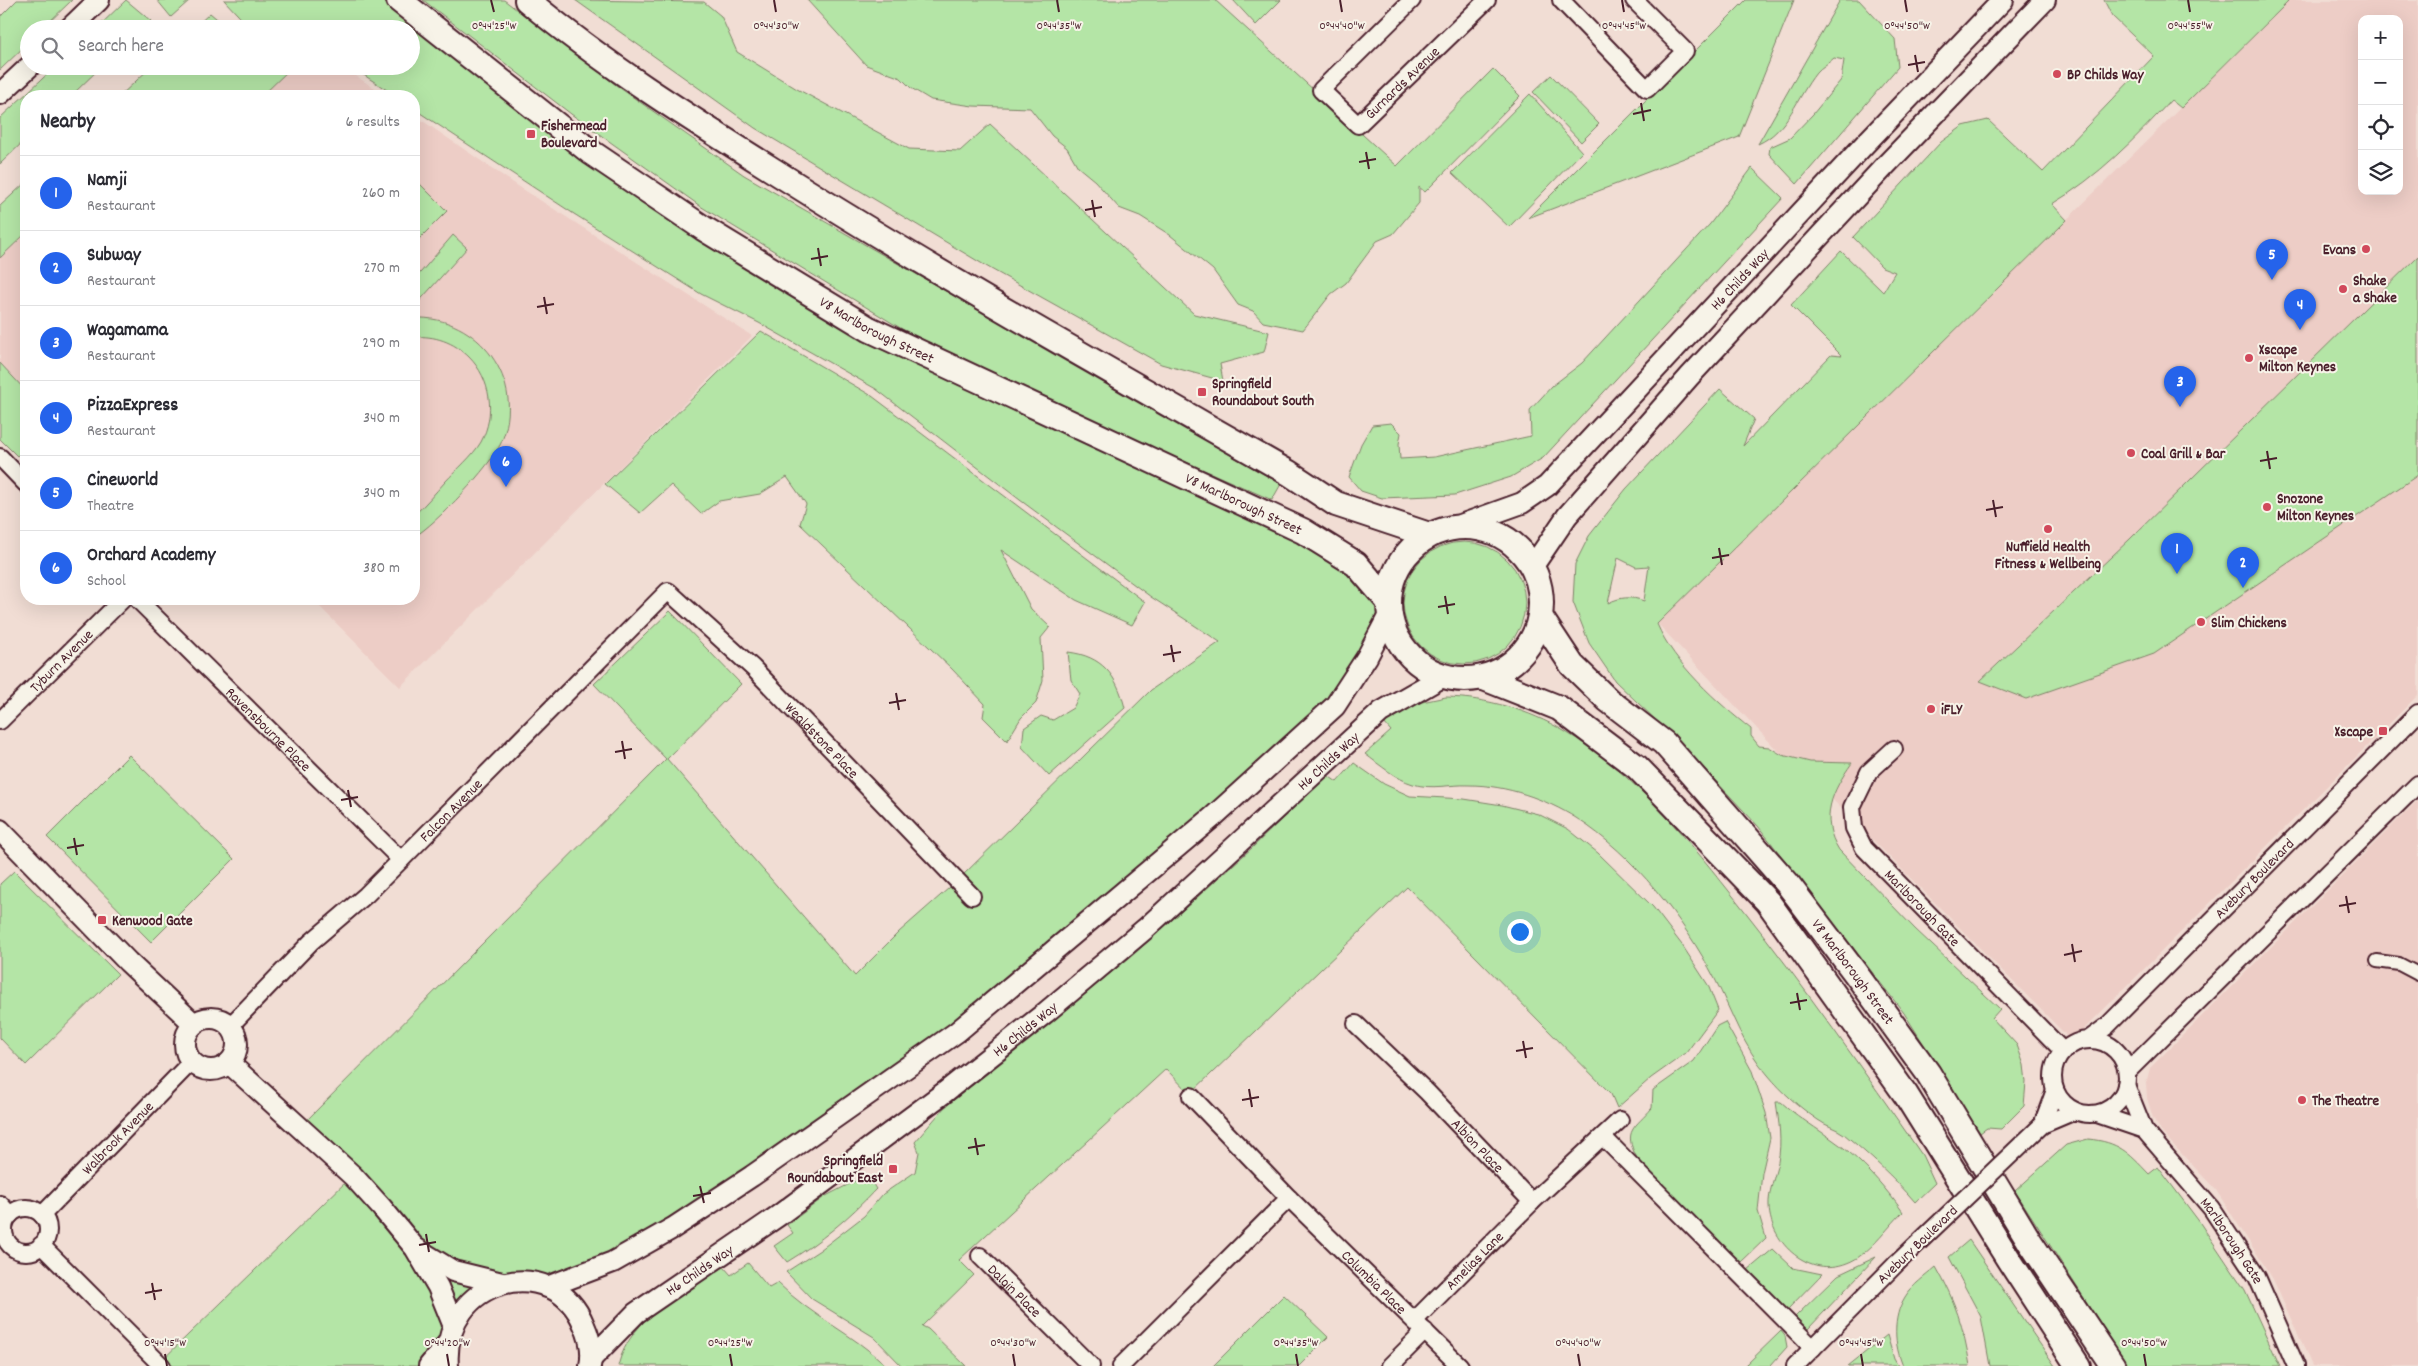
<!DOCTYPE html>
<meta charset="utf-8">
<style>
body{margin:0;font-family:Dekko,sans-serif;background:#f2f2f3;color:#2b2b33}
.controls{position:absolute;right:15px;top:15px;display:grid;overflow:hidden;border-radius:10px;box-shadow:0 5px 20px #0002}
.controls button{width:45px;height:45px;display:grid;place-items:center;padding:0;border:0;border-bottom:1px solid #e1e1e2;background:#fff;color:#2b2b33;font:25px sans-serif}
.you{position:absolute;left:1519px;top:931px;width:18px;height:18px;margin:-12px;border:4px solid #fff;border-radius:50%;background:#1a73e8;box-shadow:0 0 0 8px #1a73e833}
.badge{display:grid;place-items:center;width:32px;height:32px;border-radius:50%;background:#2563eb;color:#fff;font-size:16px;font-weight:700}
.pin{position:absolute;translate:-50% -41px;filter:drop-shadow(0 1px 2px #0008)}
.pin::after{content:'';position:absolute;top:26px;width:18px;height:15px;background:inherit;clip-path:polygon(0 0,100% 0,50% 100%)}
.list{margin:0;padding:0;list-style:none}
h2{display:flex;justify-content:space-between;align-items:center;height:65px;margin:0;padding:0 20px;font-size:21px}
h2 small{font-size:16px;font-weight:400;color:#7c7c81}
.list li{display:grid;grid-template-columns:32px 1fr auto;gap:15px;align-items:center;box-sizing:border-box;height:75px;padding:0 20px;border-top:1px solid #e1e1e2}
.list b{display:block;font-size:19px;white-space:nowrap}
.list p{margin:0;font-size:16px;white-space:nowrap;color:#7c7c81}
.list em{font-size:16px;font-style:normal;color:#7c7c81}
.icon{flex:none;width:28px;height:28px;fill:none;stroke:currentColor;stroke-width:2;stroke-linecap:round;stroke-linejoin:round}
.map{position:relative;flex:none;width:2418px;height:1366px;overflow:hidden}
.search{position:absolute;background:#fff;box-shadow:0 5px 20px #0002;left:20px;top:20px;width:400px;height:55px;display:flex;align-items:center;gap:12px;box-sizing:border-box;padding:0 18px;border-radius:28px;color:#7c7c81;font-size:19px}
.panel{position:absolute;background:#fff;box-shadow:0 5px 20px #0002;left:20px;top:90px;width:400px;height:515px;border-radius:20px}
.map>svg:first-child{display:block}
</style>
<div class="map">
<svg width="2418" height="1366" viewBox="0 0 2418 1366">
<rect width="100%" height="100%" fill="#f1ddd4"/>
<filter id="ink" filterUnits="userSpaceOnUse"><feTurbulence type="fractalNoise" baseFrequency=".02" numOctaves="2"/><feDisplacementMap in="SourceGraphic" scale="10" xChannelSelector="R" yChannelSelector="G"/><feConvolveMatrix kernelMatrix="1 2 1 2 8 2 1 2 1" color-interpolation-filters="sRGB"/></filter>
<g filter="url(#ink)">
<g fill="#edcdc6" fill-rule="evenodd">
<path d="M2290 0H2418V695L2072 1041 1832 799 1839 781 1852 763 1810 762 1782 755 1657 623ZM2362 19H2399V191H2362Z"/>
<polygon points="292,66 337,66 347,70 386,96 262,96"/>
<polygon points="414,115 518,186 752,336 400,687 312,599 414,599"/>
<polygon points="26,233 26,391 0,363 0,258"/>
<polygon points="2418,800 2418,1366 2312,1366 2273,1279 2216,1190 2163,1134 2153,1118 2147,1098 2146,1084 2150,1068"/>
</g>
<g fill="#b4e5a6" stroke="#7f8268" fill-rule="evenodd">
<polygon points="17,0 72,0 42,29 29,29 29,42 0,70 0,17"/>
<polygon points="126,0 151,21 142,29 96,29"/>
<polygon points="157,0 190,0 171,17"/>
<polygon points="224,0 399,0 592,153 869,329 1303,531 1388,601 1348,690 957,1032 613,1262 481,1292 429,1366 156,1366 352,1176 300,1127 666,759 594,684 670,611 741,684 667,759 855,976 899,932 957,881 1151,690 1220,642 1151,597 1020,500 876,389 759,323 701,294 574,214 414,109 414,96 396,96 350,66 411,66 411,29 251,29"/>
<polygon points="423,0 504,0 620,88 744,175 1281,484 1272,500 1021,389 902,329 700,206 571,114"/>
<polygon points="575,0 704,2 721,16 737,52 797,89 909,149 960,151 990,124 1194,314 1269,332 1264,352 1220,364 1223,381 1161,364 991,269 755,128"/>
<polygon points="807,0 1215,0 1397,166 1493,69 1520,96 1425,192 1419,187 1419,203 1393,234 1377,241 1346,283 1331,294 1303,330 1263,322 1253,311 1238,305 1213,270 1170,235 1140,216 1119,208 1095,181 1078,167 1067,148 1052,136 1030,108 973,106 931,100 911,88 901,78 866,65"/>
<polygon points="1233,0 1281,0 1256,25"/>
<polygon points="1746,0 1794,0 1739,137 1528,218"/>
<path d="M1840 0H1859L1895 39 1898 67 1797 184 1769 154 1770 147 1790 138 1813 114 1841 80 1844 60 1834 58C1829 63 1821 67 1816 73 1797 97 1788 131 1758 144Z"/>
<path d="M2104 0H2290L2181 108 2171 100C2135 139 2098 177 2052 204L2067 220 1657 624C1674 664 1718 703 1751 729V736L1759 746 1769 747 1782 755 1810 762 1852 763C1832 791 1819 818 1839 850L1915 929 2000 1009 1992 1018 2017 1045 2024 1065 2026 1082 2024 1106 2001 1129 1987 1128 1980 1133 1904 1013 1758 826 1683 746 1615 681 1589 643 1573 602 1575 564 1589 536 1626 489 1720 389 1754 419 1743 446 1831 355 1842 356 1791 305 1841 251 1883 292 1895 272 1882 267 1853 237 1941 142 1963 126 1988 120 2043 172 2154 56 2112 16ZM1618 558 1636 567 1649 566 1644 601C1631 596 1620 597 1608 603Z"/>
<polygon points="210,13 229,29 193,29"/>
<polygon points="56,66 102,66 71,96 26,96 26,139 0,164 0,118"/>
<polygon points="152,66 290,66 292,67 262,96 120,96"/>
<polygon points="1551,75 1599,124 1581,142 1533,92"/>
<polygon points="1530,94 1582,152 1509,227 1452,173"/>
<polygon points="1752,168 1783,198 1543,458 1511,477 1455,495 1382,498 1361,491 1349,477 1361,444 1372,425 1391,423 1401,433 1399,444 1400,459 1434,457 1531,436 1530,410 1552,386 1582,363 1710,224"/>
<polygon points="414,178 447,211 414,244"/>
<polygon points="26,182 26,233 0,258 0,206"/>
<polygon points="453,235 467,248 414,307 414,280"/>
<polygon points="2418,256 2418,475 2154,654 2026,699 1980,681 2130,539"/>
<path d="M414 318C478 315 528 381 501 443 490 467 437 523 414 537V515C425 505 435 493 445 482 457 469 472 457 481 442 496 414 491 379 469 357 454 342 434 335 414 337Z"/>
<polygon points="761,331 872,396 1145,602 1132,625 1076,600 1001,550 1031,609 1050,627 1041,638 1043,680 1036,703 1021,718 1007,741 983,717 985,704 952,669 800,524 806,504 787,477 760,494 719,501 701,514 671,485 640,513 605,484"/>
<polygon points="0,363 26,391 26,448 17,456 0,439"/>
<circle cx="1464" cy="603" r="61"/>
<path d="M1068 652C1102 656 1117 675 1125 708L1049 776 1022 747 1024 728 1041 716 1053 720 1073 708 1080 694 1071 680Z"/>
<path d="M1446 697C1487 698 1529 710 1564 731 1632 770 1692 844 1740 905 1804 986 1863 1070 1922 1155L1935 1183 1915 1202C1894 1177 1869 1155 1844 1134 1836 1128 1826 1126 1818 1120 1799 1107 1782 1092 1768 1075 1743 1047 1732 1012 1715 979 1683 918 1635 856 1576 818 1546 799 1506 785 1469 785 1450 784 1432 790 1413 784 1396 779 1380 765 1365 754L1391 731 1384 723 1417 703Z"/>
<polygon points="129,755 234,859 151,942 47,837"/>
<polygon points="1354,763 1384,784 1410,796 1464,799 1502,805 1538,814 1568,829 1598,853 1653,907 1682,945 1708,985 1718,1010 1686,1053 1651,1078 1617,1108 1611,1094 1407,887 1190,1094 1166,1069 959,1260 974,1275 922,1326 928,1329 966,1366 902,1366 874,1337 812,1299 786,1272 820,1250 864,1216 883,1194 915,1172 919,1152 915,1142 944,1108 1134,954 1253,847 1327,775 1337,782"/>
<polygon points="14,871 118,974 26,1065 0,1038 0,884"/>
<path d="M1725 1022 1752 1071 1766 1113 1770 1138 1762 1173 1758 1211 1766 1238 1740 1263 1637 1158C1622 1130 1635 1128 1652 1108L1653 1090 1694 1061 1717 1026Z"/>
<path d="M1776 1102H1781C1802 1121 1827 1134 1849 1152 1870 1170 1887 1190 1903 1212 1886 1229 1869 1255 1847 1263 1809 1278 1771 1244 1769 1207 1768 1192 1775 1177 1778 1162 1782 1141 1779 1123 1776 1102Z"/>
<path d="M2088 1139C2119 1142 2128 1152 2149 1174L2158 1167 2198 1220 2245 1290 2280 1366H2128L2015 1191 2066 1145Z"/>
<path d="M867 1175 876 1189C849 1218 820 1242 787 1262L774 1246 793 1233 787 1225 824 1197Z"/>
<polygon points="1969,1240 2055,1366 1990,1366 1981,1317 1949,1257"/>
<polygon points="1773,1249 1793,1268 1822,1274 1787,1310 1748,1270"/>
<polygon points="1876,1257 1808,1329 1795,1317 1838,1275"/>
<path d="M748 1263 769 1288 778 1283C812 1317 852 1333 887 1366H618C630 1316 685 1292 724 1267L731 1275Z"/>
<path d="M1936 1267C1955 1300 1964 1328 1970 1366H1903C1894 1345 1892 1318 1905 1297 1912 1285 1926 1276 1936 1267Z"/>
<polygon points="1284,1295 1328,1337 1299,1366 1213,1366"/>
<polygon points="1781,1331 1785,1336 1787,1347 1770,1366 1745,1366"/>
<polygon points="1887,1335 1894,1359 1898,1366 1848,1366"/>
</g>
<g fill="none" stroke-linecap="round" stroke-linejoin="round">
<g stroke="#4a1f2b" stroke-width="16">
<polyline id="pedestrian" points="2377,961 2399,964 2418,974"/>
</g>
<g stroke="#4a1f2b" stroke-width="20">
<g id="minor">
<path id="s1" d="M1412 0 1321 90 1358 125 1487 0"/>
<polyline points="1561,0 1647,89 1685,51 1634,0"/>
<polyline points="0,457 26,484"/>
<path id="s2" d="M137 599 401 860"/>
<path id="s3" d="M0 721 123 599"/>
<path id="s4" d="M1894 749 1869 772 1852 807 1854 828 1864 848 2063 1051"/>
<path id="s5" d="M1356 1024 1427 1092 1532 1202"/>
<path id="s6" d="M230 1026 311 942 366 895 401 860 668 591 753 668 972 896"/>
<path id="s7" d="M2088 1040 2107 1026 2418 713"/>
<circle cx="2090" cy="1077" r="37"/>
<polyline points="2127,1072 2418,784"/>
<path id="s8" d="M2126 1085 2144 1130 2211 1208 2257 1277 2296 1366"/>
<path id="s9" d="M1191 1096 1289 1198 1460 1366"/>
<polyline points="2097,1114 2144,1130"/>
<polyline points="2042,1125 2055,1090"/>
<polyline points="2042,1125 2075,1111"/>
<polyline points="1603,1137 1813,1348"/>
<polyline points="0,1204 10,1215"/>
<circle cx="26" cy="1230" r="22"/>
<path id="s10" d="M42 1215 192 1061"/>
<polyline points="41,1245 162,1366"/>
<path id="s11" d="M980 1256 1091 1366"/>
<path id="s12" d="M1415 1320 1532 1202 1620 1120"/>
<polyline points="1121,1366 1289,1198"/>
<polyline points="1390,1366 1425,1331"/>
<polyline points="1795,1366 1897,1263"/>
</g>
</g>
<g stroke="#4a1f2b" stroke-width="24">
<g id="tertiary">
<polyline points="69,29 99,0"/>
<polyline points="0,94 30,66"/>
<path id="s13" d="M1455 527 1522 503 1547 486 1864 145 2003 0"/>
<polyline points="1533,566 1567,516 1689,377 1884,167 2045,0"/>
<polyline points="0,830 128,962 194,1024"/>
<circle cx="211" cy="1044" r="26"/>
<polyline points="229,1063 353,1176 382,1208 415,1248 438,1287 453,1324"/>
<polyline points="417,1249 453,1271 502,1283"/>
<polyline points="547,1287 613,1262 673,1228 752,1176 957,1032 1214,816 1335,706 1367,657 1389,615"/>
<path id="s14" d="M591 1359 636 1313 778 1216 945 1092 1045 1013 1145 929 1381 712 1442 677"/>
<polyline points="429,1366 448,1343"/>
<path d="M448 1366C441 1277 554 1250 584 1325 590 1338 593 1352 590 1366"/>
</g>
</g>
<g stroke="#4a1f2b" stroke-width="28">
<g id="secondary">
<path id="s15" d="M399 0 592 153 703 228 869 329 1303 531 1356 564 1388 601"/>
<path d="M527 0C607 67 698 123 787 179 951 282 1121 377 1289 473L1336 504 1429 535"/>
<circle cx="1465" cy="603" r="76"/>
<path id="s16" d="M1541 618 1572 665 1608 700 1664 743 1787 883 1856 974 1928 1073 2030 1242 2113 1366"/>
<polyline points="1484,678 1559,708 1637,767 1768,902 1906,1095 2009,1260 2078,1366"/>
</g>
</g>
<use href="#pedestrian" stroke="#f7f3e8" stroke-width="12"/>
<use href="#minor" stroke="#f7f3e8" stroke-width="16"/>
<use href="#tertiary" stroke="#f7f3e8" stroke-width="20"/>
<use href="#secondary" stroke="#f7f3e8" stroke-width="24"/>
<g stroke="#4a1f2b" stroke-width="20" stroke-linecap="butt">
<polyline id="minor-bridge" points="1897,1263 2042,1125"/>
</g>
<use href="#minor-bridge" stroke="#f7f3e8" stroke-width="16"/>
</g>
</g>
<path fill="none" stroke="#4a1f2b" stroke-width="2" d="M491 0 494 12M774 0 776 12M1057 0 1059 12M1340 0 1342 12M1622 0 1624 12M1905 0 1907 12M2188 0 2190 12M1915 55 1918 72M1908 65 1925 62M1641 103 1644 121M1633 114 1651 110M1366 152 1369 169M1359 162 1376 159M1092 200 1095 217M1085 210 1102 207M818 248 821 266M811 259 828 256M544 297 547 314M537 307 554 304M2267 451 2270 469M2260 461 2277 458M1993 500 1996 517M1986 510 2003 507M1719 548 1722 565M1712 558 1729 555M1445 596 1448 614M1438 607 1455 604M1171 645 1174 662M1163 655 1181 652M896 693 899 710M889 703 906 700M622 741 625 759M615 752 632 749M348 790 351 807M341 800 358 797M74 838 77 855M67 848 84 845M2346 896 2349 913M2339 906 2356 903M2072 944 2075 962M2064 955 2082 951M1797 993 1800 1010M1790 1003 1807 1000M1523 1041 1526 1058M1516 1051 1533 1048M1249 1089 1252 1107M1242 1100 1259 1097M975 1138 978 1155M968 1148 985 1145M700 1186 704 1203M693 1196 711 1193M426 1234 429 1252M419 1245 436 1242M152 1283 155 1300M145 1293 162 1290M165 1354 167 1366M447 1354 449 1366M730 1354 732 1366M1013 1354 1015 1366M1296 1354 1298 1366M1578 1354 1580 1366M1861 1354 1863 1366M2144 1354 2146 1366"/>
<g fill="#d1495b" stroke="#f7f3e8" stroke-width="2">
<circle cx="2057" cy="74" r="5"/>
<rect x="526" y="129" width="10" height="10" rx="2.5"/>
<circle cx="2366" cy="249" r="5"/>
<circle cx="2343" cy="289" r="5"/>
<circle cx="2249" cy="358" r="5"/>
<rect x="1197" y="387" width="10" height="10" rx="2.5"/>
<circle cx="2131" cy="453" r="5"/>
<circle cx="2267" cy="507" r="5"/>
<circle cx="2048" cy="529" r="5"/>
<circle cx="2201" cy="622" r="5"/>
<circle cx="1931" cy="709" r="5"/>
<rect x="2378" y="726" width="10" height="10" rx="2.5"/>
<rect x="97" y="915" width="10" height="10" rx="2.5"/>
<circle cx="2302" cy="1100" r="5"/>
<rect x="888" y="1164" width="10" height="10" rx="2.5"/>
</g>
<g text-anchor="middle" stroke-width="4" stroke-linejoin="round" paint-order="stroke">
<g font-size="15" font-weight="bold" fill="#4a1f2b" stroke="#f7f3e8" text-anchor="start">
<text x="2067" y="79">BP Childs Way</text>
<text x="541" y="130">Fishermead<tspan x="541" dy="17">Boulevard</tspan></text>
<text x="2356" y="254" text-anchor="end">Evans</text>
<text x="2353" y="285">Shake<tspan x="2353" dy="17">a Shake</tspan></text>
<text x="2259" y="354">Xscape<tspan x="2259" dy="17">Milton Keynes</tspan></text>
<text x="1212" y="388">Springfield<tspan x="1212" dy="17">Roundabout South</tspan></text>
<text x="2141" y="458">Coal Grill &amp; Bar</text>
<text x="2277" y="503">Snozone<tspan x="2277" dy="17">Milton Keynes</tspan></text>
<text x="2048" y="551" text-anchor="middle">Nuffield Health<tspan x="2048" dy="17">Fitness &amp; Wellbeing</tspan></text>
<text x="2211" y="627">Slim Chickens</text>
<text x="1941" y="714">iFLY</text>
<text x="2373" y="736" text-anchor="end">Xscape</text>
<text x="112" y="925">Kenwood Gate</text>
<text x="2312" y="1105">The Theatre</text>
<text x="883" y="1165" text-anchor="end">Springfield<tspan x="883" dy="17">Roundabout East</tspan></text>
</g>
<g font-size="15" fill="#4a1f2b" stroke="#f7f3e8">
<text dy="5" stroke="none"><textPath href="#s1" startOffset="240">Gurnards Avenue</textPath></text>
<text dy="5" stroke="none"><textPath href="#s13" startOffset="384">H6 Childs Way</textPath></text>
<text dy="5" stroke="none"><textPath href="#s15" startOffset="582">V8 Marlborough Street</textPath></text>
<text dy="5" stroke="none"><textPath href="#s15" startOffset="988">V8 Marlborough Street</textPath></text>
<text dy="5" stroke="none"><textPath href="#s3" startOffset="86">Tyburn Avenue</textPath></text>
<text dy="5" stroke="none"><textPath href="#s2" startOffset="185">Ravensbourne Place</textPath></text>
<text dy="5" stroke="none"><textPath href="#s6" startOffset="832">Wealdstone Place</textPath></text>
<text dy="5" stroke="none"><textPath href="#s14" startOffset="951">H6 Childs Way</textPath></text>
<text dy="5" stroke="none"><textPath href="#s6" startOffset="309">Falcon Avenue</textPath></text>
<text dy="5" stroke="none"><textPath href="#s7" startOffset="232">Avebury Boulevard</textPath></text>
<text dy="5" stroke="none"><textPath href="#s4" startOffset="200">Marlborough Gate</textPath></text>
<text dy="5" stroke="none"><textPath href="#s16" startOffset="474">V8 Marlborough Street</textPath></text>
<text dy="5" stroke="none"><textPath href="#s14" startOffset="546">H6 Childs Way</textPath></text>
<text dy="5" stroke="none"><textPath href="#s10" startOffset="108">Walbrook Avenue</textPath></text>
<text dy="5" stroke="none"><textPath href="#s5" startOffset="172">Albion Place</textPath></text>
<text dy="5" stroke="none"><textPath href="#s8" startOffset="190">Marlborough Gate</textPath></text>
<text transform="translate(1917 1244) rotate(-44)" y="5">Avebury Boulevard</text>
<text dy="5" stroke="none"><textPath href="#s12" startOffset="84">Amelias Lane</textPath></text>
<text dy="5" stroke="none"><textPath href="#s14" startOffset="141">H6 Childs Way</textPath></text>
<text dy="5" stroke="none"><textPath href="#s9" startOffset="261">Columbia Place</textPath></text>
<text dy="5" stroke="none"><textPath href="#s11" startOffset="49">Dalgin Place</textPath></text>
</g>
</g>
<g font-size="12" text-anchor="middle" fill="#4a1f2b" stroke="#f7f3e8" stroke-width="4" stroke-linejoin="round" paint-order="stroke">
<text x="494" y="29">0°44'25"W</text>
<text x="776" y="29">0°44'30"W</text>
<text x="1059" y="29">0°44'35"W</text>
<text x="1342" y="29">0°44'40"W</text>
<text x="1624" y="29">0°44'45"W</text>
<text x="1907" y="29">0°44'50"W</text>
<text x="2190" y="29">0°44'55"W</text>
<text x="165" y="1346">0°44'15"W</text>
<text x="447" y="1346">0°44'20"W</text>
<text x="730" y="1346">0°44'25"W</text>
<text x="1013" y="1346">0°44'30"W</text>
<text x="1296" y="1346">0°44'35"W</text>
<text x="1578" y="1346">0°44'40"W</text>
<text x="1861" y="1346">0°44'45"W</text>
<text x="2144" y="1346">0°44'50"W</text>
</g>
</svg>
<div class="controls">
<button>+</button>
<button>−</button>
<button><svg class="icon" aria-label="locate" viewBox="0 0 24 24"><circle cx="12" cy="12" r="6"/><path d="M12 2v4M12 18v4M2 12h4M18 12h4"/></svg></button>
<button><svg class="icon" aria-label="layers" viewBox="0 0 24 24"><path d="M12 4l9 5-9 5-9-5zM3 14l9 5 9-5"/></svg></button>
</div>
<div class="you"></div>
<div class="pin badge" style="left:2177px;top:574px">1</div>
<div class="pin badge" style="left:2243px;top:588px">2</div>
<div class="pin badge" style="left:2180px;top:407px">3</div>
<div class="pin badge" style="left:2300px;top:330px">4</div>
<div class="pin badge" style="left:2272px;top:280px">5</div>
<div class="pin badge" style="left:506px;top:487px">6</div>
<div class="search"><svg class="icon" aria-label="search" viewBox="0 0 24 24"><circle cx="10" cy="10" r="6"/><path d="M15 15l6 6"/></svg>Search here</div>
<section class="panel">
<h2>Nearby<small>6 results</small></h2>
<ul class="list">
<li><span class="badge">1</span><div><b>Namji</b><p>Restaurant</p></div><em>260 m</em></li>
<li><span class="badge">2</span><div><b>Subway</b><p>Restaurant</p></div><em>270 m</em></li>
<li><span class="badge">3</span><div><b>Wagamama</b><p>Restaurant</p></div><em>290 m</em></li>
<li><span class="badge">4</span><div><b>PizzaExpress</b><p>Restaurant</p></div><em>340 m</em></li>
<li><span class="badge">5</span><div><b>Cineworld</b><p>Theatre</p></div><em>340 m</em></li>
<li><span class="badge">6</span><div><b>Orchard Academy</b><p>School</p></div><em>380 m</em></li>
</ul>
</section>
</div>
